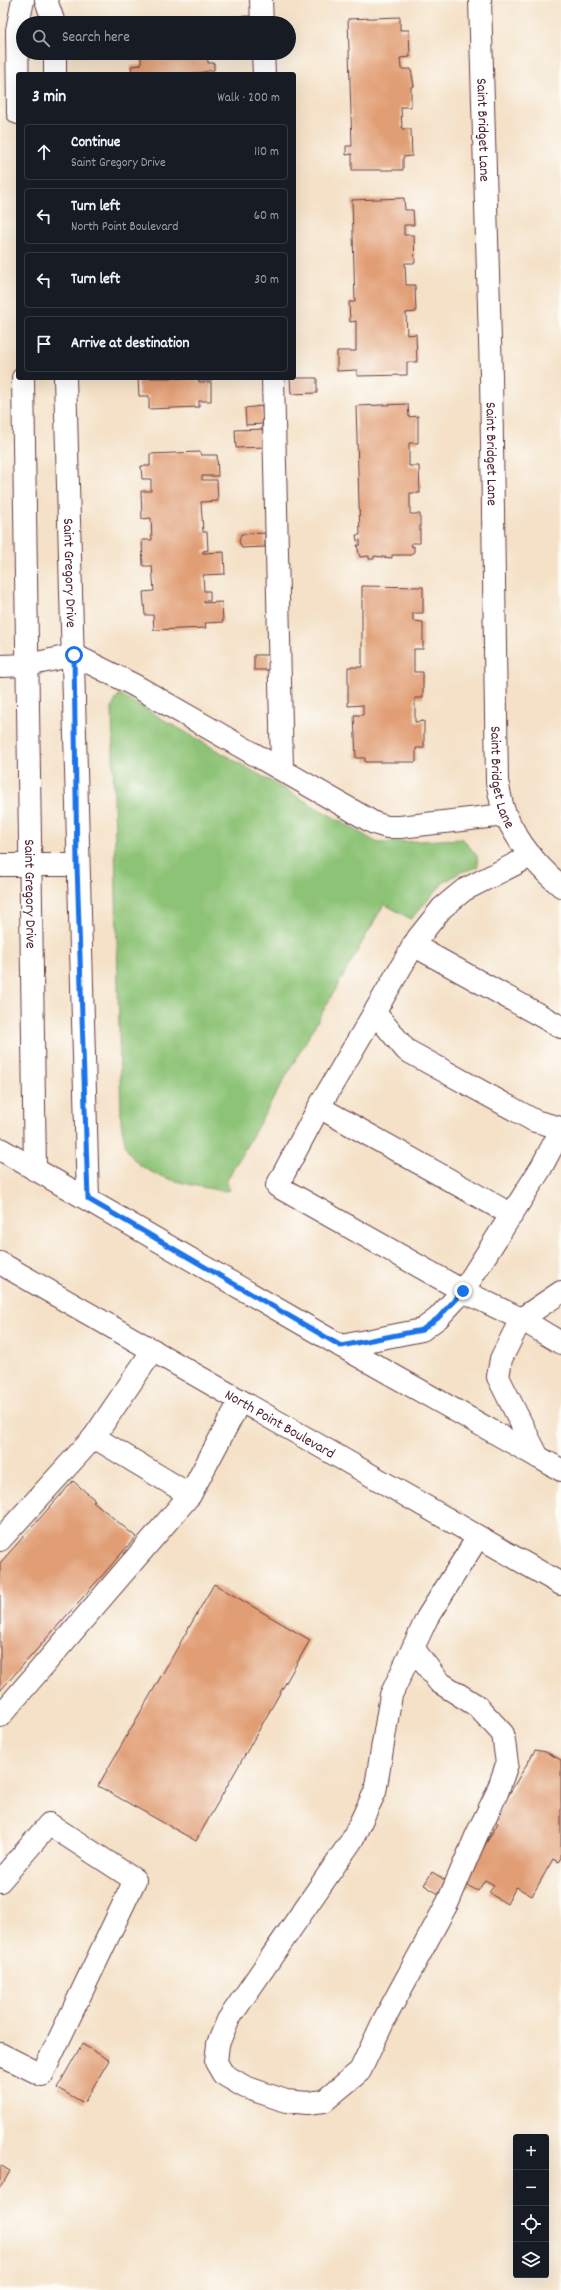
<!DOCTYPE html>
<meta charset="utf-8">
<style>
body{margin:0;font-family:Dekko,sans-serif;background:#242831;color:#f1f3f6}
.controls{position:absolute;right:12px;bottom:12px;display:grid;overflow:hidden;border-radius:4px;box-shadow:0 4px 16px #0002}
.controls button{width:36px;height:36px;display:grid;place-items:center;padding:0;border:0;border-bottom:1px solid #363941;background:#171b24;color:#f1f3f6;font:20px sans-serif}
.stop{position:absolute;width:12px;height:12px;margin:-9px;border:3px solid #1a73e8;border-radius:50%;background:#fff}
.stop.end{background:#1a73e8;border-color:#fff;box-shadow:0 1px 4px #0008}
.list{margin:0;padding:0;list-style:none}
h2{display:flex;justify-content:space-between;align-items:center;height:52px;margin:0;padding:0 16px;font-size:17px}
h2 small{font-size:13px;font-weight:400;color:#9ea1a6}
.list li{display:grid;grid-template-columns:26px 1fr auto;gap:12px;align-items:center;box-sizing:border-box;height:56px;margin:0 8px 8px;padding:0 8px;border:1px solid #363941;border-radius:4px}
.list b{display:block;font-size:15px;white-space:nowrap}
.list p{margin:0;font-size:13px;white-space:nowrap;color:#9ea1a6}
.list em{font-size:13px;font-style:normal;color:#9ea1a6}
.icon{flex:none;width:22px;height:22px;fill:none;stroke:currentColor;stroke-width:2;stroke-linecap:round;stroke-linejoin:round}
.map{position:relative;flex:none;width:561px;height:2290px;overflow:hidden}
.search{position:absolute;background:#171b24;box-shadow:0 4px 16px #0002;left:16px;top:16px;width:280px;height:44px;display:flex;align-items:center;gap:10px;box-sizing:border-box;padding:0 14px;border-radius:22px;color:#9ea1a6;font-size:15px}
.panel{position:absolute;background:#171b24;box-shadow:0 4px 16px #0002;left:16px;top:72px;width:280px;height:308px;border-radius:4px}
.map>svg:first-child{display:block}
</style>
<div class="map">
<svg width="561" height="2290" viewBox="0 0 561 2290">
<rect width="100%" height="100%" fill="#fdfcf7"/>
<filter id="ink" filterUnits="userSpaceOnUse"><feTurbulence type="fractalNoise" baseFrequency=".025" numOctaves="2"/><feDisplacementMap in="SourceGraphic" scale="8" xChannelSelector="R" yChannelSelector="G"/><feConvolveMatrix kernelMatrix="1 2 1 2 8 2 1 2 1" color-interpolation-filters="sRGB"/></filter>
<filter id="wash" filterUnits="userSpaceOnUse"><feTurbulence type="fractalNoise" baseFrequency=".012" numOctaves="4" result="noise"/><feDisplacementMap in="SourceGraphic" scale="16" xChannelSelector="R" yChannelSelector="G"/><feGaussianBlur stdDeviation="0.9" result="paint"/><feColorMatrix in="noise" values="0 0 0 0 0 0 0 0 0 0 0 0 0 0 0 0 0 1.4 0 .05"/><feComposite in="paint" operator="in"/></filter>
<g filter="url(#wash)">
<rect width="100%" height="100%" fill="#f4e1c7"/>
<path fill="#8dc376" stroke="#6c7150" d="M119 694 378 843 463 839 477 856 478 867 461 872 444 882 411 919 384 904 226 1182 230 1190 222 1191C195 1185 140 1179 127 1149 124 1141 123 1131 121 1122L112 707Z"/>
<g id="blocks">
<g fill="#e19e75">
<polygon points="252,16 252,23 215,23 215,17"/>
<polygon points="400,17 400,30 409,30 410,57 400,58 401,69 411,69 414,86 411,87 411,107 401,107 402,129 411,129 412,156 403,157 403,170 352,170 352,154 346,155 346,146 352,146 348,19"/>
<polygon points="141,53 207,54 208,63 214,63 214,70 192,74 132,74 131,66 141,65"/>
<polygon points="404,198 405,210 413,210 414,225 404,225 404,235 414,235 415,263 405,263 406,285 415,285 416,312 406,313 407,335 416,334 417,362 407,362 407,375 357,376 357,370 337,371 337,351 356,351 356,321 350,322 349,302 355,302 352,200"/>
<polygon points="138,378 212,378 212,380 198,380 199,382 211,382 211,401 199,401 199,407 149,409 149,396 139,396"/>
<polygon points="290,378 317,378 317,393 291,394"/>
<polygon points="408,404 409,417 418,416 418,443 409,443 409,466 419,466 420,493 410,493 410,514 420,514 420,543 411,543 412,547 414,546 414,552 412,553 411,555 392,555 392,558 374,556 374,559 369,559 369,556 360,557 357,545 360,545 360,540 357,541 356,535 360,535 356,406"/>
<polygon points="262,406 263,424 246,425 245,408"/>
<polygon points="266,429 267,447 236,448 235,430"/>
<polygon points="200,452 201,455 217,455 218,476 202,476 202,480 217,480 218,501 201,502 203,532 207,532 208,550 203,551 203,553 224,552 225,574 203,575 204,591 210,591 210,601 204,601 204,603 222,602 223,622 205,623 206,628 154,630 153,615 145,615 143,592 154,591 152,566 143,566 142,540 152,540 151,518 142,519 141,491 151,491 151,479 142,479 141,466 150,466 150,454"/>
<polygon points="265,533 265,547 242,548 239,542 241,534"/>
<polygon points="362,586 423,587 423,613 413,613 413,621 423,622 423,649 414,649 414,672 423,672 423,698 415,698 415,722 424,721 424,748 416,748 416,762 365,762 365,758 356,758 354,715 363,715 363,705 348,706 348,667 362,667"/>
<rect x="254" y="655" width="15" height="15"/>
<polygon points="73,1481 95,1500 93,1501 136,1537 0,1691 0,1563"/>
<polygon points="214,1584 310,1640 196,1841 98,1786"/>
<polygon points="535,1750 546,1752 561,1760 561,1858 558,1862 553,1859 532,1896 516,1887 507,1904 489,1893 494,1885 485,1880 478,1891 463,1883 498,1823 494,1820"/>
<polygon points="432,1872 450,1883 442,1896 424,1885"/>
<polygon points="82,2044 109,2060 84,2103 57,2088"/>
<polygon points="0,2165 10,2171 0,2189"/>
</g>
</g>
</g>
<g filter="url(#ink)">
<use href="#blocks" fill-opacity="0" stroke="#643c42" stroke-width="1"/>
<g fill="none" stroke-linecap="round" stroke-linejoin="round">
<g stroke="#643c42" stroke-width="24">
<g id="minor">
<polyline points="46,0 54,23"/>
<polyline points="261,0 262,23"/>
<path id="s1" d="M480 0 491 375 497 782C500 793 501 806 506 816 518 842 538 867 561 886"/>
<polyline points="55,53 55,74"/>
<polyline points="263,53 264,74"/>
<polyline points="18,113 17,30 23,0"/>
<path id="s2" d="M23 378 35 1170"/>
<path id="s3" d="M65 378 88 1199"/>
<polyline points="273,378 282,769"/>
<polyline points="0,666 28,665 74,655 134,685 374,823 387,827 400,827 505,815"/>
<polyline points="531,856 464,890 442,908 418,938 319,1107 277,1186 463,1291 521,1319 561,1343"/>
<polyline points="0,865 77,865"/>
<polyline points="413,945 561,1027"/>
<polyline points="375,1013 406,1050 535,1121 561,1128"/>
<polyline points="319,1107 512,1215"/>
<polyline points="341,1346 422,1330 438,1318 463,1291 541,1168 561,1130"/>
<polyline points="94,1437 190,1495"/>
<polyline points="538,1457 498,1377 501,1359 521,1319 561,1292"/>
<polyline points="0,1540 94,1437 153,1350"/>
<polyline points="413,1648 439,1682 477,1706 503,1734 507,1764 497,1793 477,1834 448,1902 384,2020 360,2071 324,2101 307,2103 286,2101 245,2087 223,2074 216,2062 218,2044 228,2020 352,1840 375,1792 391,1695 427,1618 478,1537"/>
<polyline points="0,1716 190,1495 240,1401"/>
<polyline points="0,1881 49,1824 135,1880 42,2075 0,2054"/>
</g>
</g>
<g stroke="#643c42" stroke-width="24">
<g id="major">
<polyline points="0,1149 341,1346 561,1470"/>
<path id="s4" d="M0 1263 561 1584"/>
</g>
</g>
<use href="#minor" stroke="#fff" stroke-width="22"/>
<use href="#major" stroke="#fff" stroke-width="22"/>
</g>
</g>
<g fill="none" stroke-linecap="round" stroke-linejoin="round" filter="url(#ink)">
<polyline stroke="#1a73e8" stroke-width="5" points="74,655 77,865 88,1199 341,1346 422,1330 438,1318 463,1291"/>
</g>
<g text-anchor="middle" stroke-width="4" stroke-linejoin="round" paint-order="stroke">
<g font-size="15" fill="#4a1f2b" stroke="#fdfcf7">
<text dy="5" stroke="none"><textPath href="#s1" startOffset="130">Saint Bridget Lane</textPath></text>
<text dy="5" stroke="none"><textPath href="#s1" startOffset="454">Saint Bridget Lane</textPath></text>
<text dy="5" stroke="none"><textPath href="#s3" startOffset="195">Saint Gregory Drive</textPath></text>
<text dy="5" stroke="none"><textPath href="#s1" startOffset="778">Saint Bridget Lane</textPath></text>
<text dy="5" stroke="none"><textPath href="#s2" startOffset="516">Saint Gregory Drive</textPath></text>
<text dy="5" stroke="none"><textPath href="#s4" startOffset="323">North Point Boulevard</textPath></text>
</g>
</g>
</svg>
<div class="controls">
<button>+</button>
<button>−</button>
<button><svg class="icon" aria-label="locate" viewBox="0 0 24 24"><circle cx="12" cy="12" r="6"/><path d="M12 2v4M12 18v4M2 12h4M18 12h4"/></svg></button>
<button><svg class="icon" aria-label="layers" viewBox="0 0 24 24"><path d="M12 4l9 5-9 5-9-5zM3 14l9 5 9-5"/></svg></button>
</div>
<div class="stop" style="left:74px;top:655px"></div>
<div class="stop end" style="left:463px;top:1291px"></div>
<div class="search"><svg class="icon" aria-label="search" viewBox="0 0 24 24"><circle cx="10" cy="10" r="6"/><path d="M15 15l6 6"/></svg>Search here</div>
<section class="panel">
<h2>3 min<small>Walk · 200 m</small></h2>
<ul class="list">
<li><svg class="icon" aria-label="ahead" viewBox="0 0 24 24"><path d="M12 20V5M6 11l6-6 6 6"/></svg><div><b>Continue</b><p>Saint Gregory Drive</p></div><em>110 m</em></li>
<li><svg class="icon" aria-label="left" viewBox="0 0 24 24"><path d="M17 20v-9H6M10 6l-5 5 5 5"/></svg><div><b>Turn left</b><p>North Point Boulevard</p></div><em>60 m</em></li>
<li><svg class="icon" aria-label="left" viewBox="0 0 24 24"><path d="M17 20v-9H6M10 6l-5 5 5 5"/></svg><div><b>Turn left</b></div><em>30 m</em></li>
<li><svg class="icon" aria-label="arrive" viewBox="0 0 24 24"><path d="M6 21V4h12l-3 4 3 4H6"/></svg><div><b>Arrive at destination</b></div></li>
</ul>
</section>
</div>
